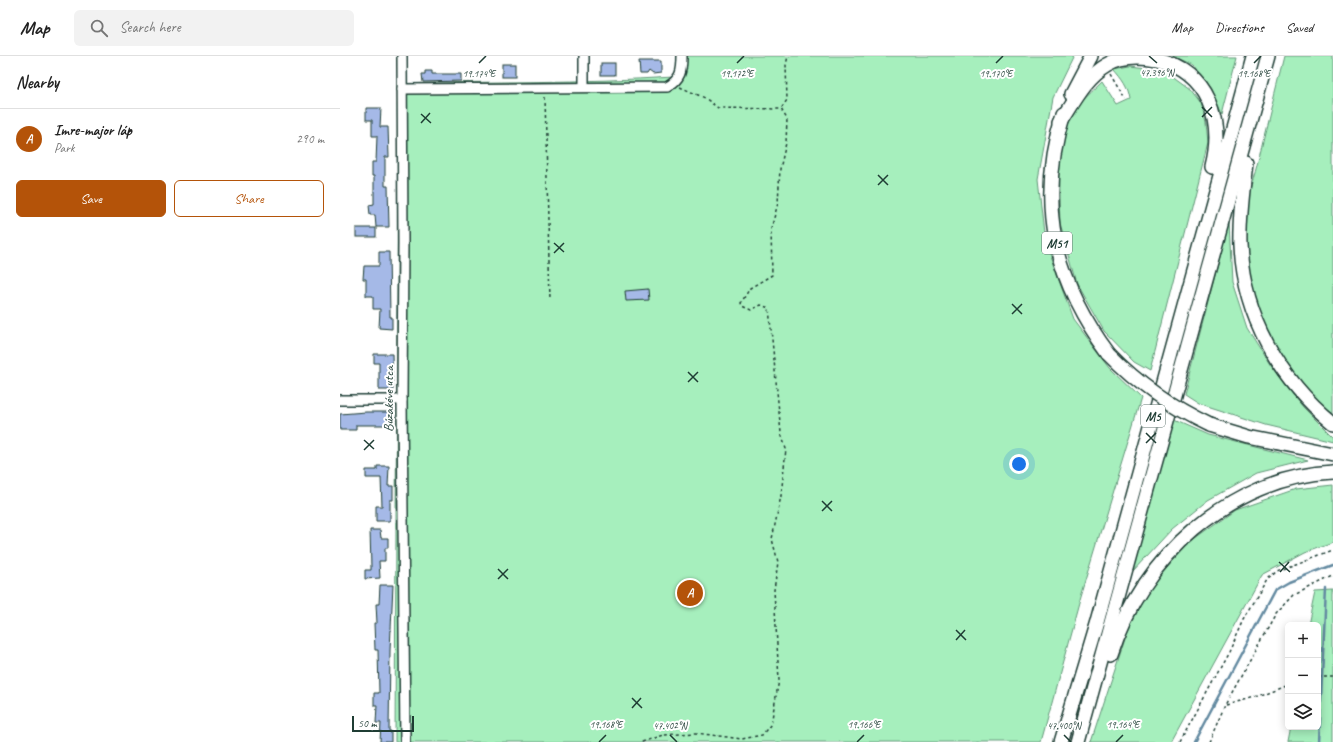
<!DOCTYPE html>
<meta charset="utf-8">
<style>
body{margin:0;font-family:Caveat,sans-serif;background:#f2f2f2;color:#222}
.controls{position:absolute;right:12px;bottom:12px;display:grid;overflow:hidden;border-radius:6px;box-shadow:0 2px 10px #0003}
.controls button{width:36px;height:36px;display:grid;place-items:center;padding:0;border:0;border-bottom:1px solid #e0e0e0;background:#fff;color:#222;font:20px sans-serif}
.scale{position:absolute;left:12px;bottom:10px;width:62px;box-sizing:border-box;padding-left:4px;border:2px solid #1f3d34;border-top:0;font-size:11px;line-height:14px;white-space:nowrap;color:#1f3d34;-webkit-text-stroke:3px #fff;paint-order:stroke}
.you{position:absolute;left:679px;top:408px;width:14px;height:14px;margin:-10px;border:3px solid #fff;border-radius:50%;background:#1a73e8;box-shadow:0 0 0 6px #1a73e833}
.badge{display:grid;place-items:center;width:26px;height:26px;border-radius:50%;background:#b45309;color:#fff;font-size:13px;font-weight:700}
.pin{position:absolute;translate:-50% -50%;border:2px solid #fff;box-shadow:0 1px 4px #0006}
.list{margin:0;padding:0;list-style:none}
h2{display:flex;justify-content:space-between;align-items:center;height:52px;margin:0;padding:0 16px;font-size:17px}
h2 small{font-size:13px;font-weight:400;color:#767676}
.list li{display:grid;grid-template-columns:26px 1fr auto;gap:12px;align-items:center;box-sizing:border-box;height:60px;padding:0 16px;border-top:1px solid #e0e0e0}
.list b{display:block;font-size:15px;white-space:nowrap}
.list p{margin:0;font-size:13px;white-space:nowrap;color:#767676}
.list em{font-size:13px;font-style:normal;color:#767676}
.actions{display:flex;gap:8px;padding:12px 16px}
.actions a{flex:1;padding:9px 0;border:1px solid #b45309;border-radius:6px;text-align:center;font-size:14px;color:#b45309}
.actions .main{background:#b45309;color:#fff}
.icon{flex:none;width:22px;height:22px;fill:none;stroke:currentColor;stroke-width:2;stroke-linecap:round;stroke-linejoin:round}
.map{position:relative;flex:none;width:993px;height:686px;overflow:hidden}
header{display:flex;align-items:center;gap:24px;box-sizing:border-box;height:56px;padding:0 20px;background:#fff;border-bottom:1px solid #e0e0e0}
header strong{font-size:19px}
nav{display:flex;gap:22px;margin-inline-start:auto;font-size:14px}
.search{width:280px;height:36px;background:#f2f2f2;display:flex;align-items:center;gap:10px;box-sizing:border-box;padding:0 14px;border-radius:6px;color:#767676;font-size:15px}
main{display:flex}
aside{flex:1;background:#fff}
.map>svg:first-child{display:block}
</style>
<header>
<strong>Map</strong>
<div class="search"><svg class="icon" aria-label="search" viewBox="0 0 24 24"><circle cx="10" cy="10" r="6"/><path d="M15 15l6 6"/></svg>Search here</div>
<nav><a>Map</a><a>Directions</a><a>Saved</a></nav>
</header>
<main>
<aside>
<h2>Nearby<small></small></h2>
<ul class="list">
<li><span class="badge">A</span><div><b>Imre-major láp</b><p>Park</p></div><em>290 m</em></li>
</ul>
<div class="actions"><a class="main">Save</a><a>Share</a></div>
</aside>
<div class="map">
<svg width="993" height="686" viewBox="0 0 993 686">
<rect width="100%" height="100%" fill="#fff"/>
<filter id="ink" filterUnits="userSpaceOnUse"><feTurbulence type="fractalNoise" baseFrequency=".025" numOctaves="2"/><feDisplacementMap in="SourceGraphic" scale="8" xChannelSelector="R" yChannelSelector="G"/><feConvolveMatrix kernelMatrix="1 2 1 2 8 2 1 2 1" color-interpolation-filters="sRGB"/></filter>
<g filter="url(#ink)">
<g fill="#a6efbd" stroke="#629678">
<path d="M337 0H733L713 41 698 123 705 186 733 263 770 312 801 342 741 540 701 686H55L58 28C150 25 242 27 334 21L337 14Z"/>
<polygon points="832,0 897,0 882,58 871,33 852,9"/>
<path d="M944 0H993V357C935 313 898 234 904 161 905 144 913 126 917 109 926 72 935 36 944 0Z"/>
<path d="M790 10 824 14 850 33 861 47 866 66 868 87 810 315 794 306 764 275 737 228 720 167 718 110 724 71 739 47 762 25 778 50 791 44C789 31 783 23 774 13Z"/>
<polygon points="889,166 892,226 907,272 931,310 963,351 993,381 993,385 926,369 858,347 844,338"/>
<polygon points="834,364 868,379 968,404 916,417 868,444 832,473 792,516"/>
<polygon points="993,429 993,486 965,496 922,519 831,686 751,686 787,576 810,531 849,487 895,454 956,433"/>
<polygon points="993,535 993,686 948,686 951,671 978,671 978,569 968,569 975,536"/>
</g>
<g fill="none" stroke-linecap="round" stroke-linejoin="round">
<g stroke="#638aa1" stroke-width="2.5">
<polyline points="854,686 935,534 949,526 993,509"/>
<polyline points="979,686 986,533"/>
</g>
</g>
<g fill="#a5b9e7" stroke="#1f3d34">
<polygon points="299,5 321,5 321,17 313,18 309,15 307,18 300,18"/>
<rect x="261" y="7" width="14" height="12"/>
<rect x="162" y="8" width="13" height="13"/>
<polygon points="85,15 92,15 92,18 121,18 121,25 83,26 82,18 85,18"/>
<polygon points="26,52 41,52 40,71 48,71 49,101 45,101 45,130 48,130 49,171 36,171 35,159 30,159 29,149 34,148 34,120 32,120 32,106 36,106 37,80 32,80 32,64 26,64"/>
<rect x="16" y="172" width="20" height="9"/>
<polygon points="39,196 49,196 50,261 52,261 52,273 39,272 40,253 33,253 33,240 26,240 26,223 23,223 24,210 39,210"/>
<polygon points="308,233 309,244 286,245 285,235"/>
<polygon points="34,298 52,298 53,334 39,334 39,307 34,307"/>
<polygon points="26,356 50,356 50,369 16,369 16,374 0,374 0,358"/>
<polygon points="37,410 49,410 48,430 53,430 53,444 50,444 50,465 36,465 36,450 42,450 41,422 26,422 26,414 37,414"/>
<polygon points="30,474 40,474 41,482 48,482 48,492 45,492 45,505 39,505 40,522 25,523 25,514 31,514 31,511"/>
<polygon points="40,529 53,529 50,594 49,675 51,675 51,686 40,686 41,667 36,667 37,649 34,649 34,637 39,637 38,594 35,594 34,567 37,567 36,548 39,548"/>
</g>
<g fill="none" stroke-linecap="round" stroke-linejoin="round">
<g stroke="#1f3d34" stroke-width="12">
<g id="minor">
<polyline points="62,0 63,187 62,344 65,686"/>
<polyline points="244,30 244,0"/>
<path d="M62 33 327 31C341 23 342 15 342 0"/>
<polyline points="0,344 62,344"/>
</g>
</g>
<g stroke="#1f3d34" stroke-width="16">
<g id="highway">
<polyline points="731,38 751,0"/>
<path d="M724 57C696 146 713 223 769 298"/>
<path d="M721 65C734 45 746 21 767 9 781 0 801 0 817 3 868 16 884 64 872 111"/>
<path d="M906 107C903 135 899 162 900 189 903 259 940 324 993 367"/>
<polyline points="869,369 909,381 993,398"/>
<path d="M771 598C801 502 890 421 993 416"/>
<polyline points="721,686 757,566 913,0"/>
<polyline points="738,686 928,0"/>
</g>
</g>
<g stroke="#1f3d34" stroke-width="1.5" stroke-dasharray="3 3" stroke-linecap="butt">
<polyline points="771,18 786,44"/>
<polyline points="340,31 365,42 378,52 441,53 447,44 446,9 448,0"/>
<polyline points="205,41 210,245"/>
<polyline points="978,621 993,621"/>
<polyline points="886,649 915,641 948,628"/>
<polyline points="302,686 323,679 356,677 402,683 422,679 431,668 439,624 434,534 438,506 432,483 441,440 446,393 441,377 429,252 421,249 411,254 402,250 401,247 410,232 432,219 431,173 438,147 440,113 446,87 447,63 441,53"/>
<polyline points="840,686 889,596 904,563 927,524 937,515 993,494"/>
<polyline points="869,686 885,649 936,558 954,539 993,520"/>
</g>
<use href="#minor" stroke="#fff" stroke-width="9"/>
<use href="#highway" stroke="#fff" stroke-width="13"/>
<g stroke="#1f3d34" stroke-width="16" stroke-linecap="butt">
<path id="highway-bridge" d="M769 298C798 328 831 351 869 369"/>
</g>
<use href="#highway-bridge" stroke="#fff" stroke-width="13"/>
</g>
</g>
<path fill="none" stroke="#1f3d34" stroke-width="1.5" d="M809 0 817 7M139 7 146 0M397 7 404 0M656 7 663 0M914 7 921 0M862 51 872 61M81 58 91 67M862 61 872 51M81 67 90 57M538 119 548 129M538 129 548 119M214 187 224 196M214 197 224 187M672 248 682 258M672 258 682 248M348 316 358 326M348 326 358 316M806 377 816 387M24 384 34 393M806 387 816 377M24 394 34 384M482 445 492 455M482 455 492 445M939 506 950 516M158 513 168 523M940 516 949 506M158 523 168 513M616 574 626 584M616 584 625 574M292 642 302 652M292 652 301 642M330 679 337 686M724 679 731 686M259 686 266 679M517 686 524 679M776 686 783 679"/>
<g text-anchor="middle" stroke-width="4" stroke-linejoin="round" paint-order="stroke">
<g fill="#fff" stroke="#627771" stroke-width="1">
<rect x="702" y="176" width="30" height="22" rx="3"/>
<rect x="801" y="349" width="24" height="22" rx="3"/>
</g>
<g font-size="13" font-weight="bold" fill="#1f3d34">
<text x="717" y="192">M51</text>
<text x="813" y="365">M5</text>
</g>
<g font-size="14" fill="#1f3d34" stroke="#fff">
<text transform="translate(48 343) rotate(-90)" y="5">Búzakéve utca</text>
</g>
</g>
<g font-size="10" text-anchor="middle" fill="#1f3d34" stroke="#fff" stroke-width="4" stroke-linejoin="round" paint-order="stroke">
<text x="817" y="20">47.396°N</text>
<text x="139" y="21">19.174°E</text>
<text x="397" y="21">19.172°E</text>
<text x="656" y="21">19.170°E</text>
<text x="914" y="21">19.168°E</text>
<text x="266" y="672">19.168°E</text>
<text x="524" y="672">19.166°E</text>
<text x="783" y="672">19.164°E</text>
<text x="330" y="673">47.402°N</text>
<text x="724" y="673">47.400°N</text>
</g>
</svg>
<div class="controls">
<button>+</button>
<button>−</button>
<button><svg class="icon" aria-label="layers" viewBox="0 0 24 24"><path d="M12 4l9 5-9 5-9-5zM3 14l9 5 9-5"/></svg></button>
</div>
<div class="scale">50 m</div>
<div class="you"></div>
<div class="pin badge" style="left:350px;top:537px">A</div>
</div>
</main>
